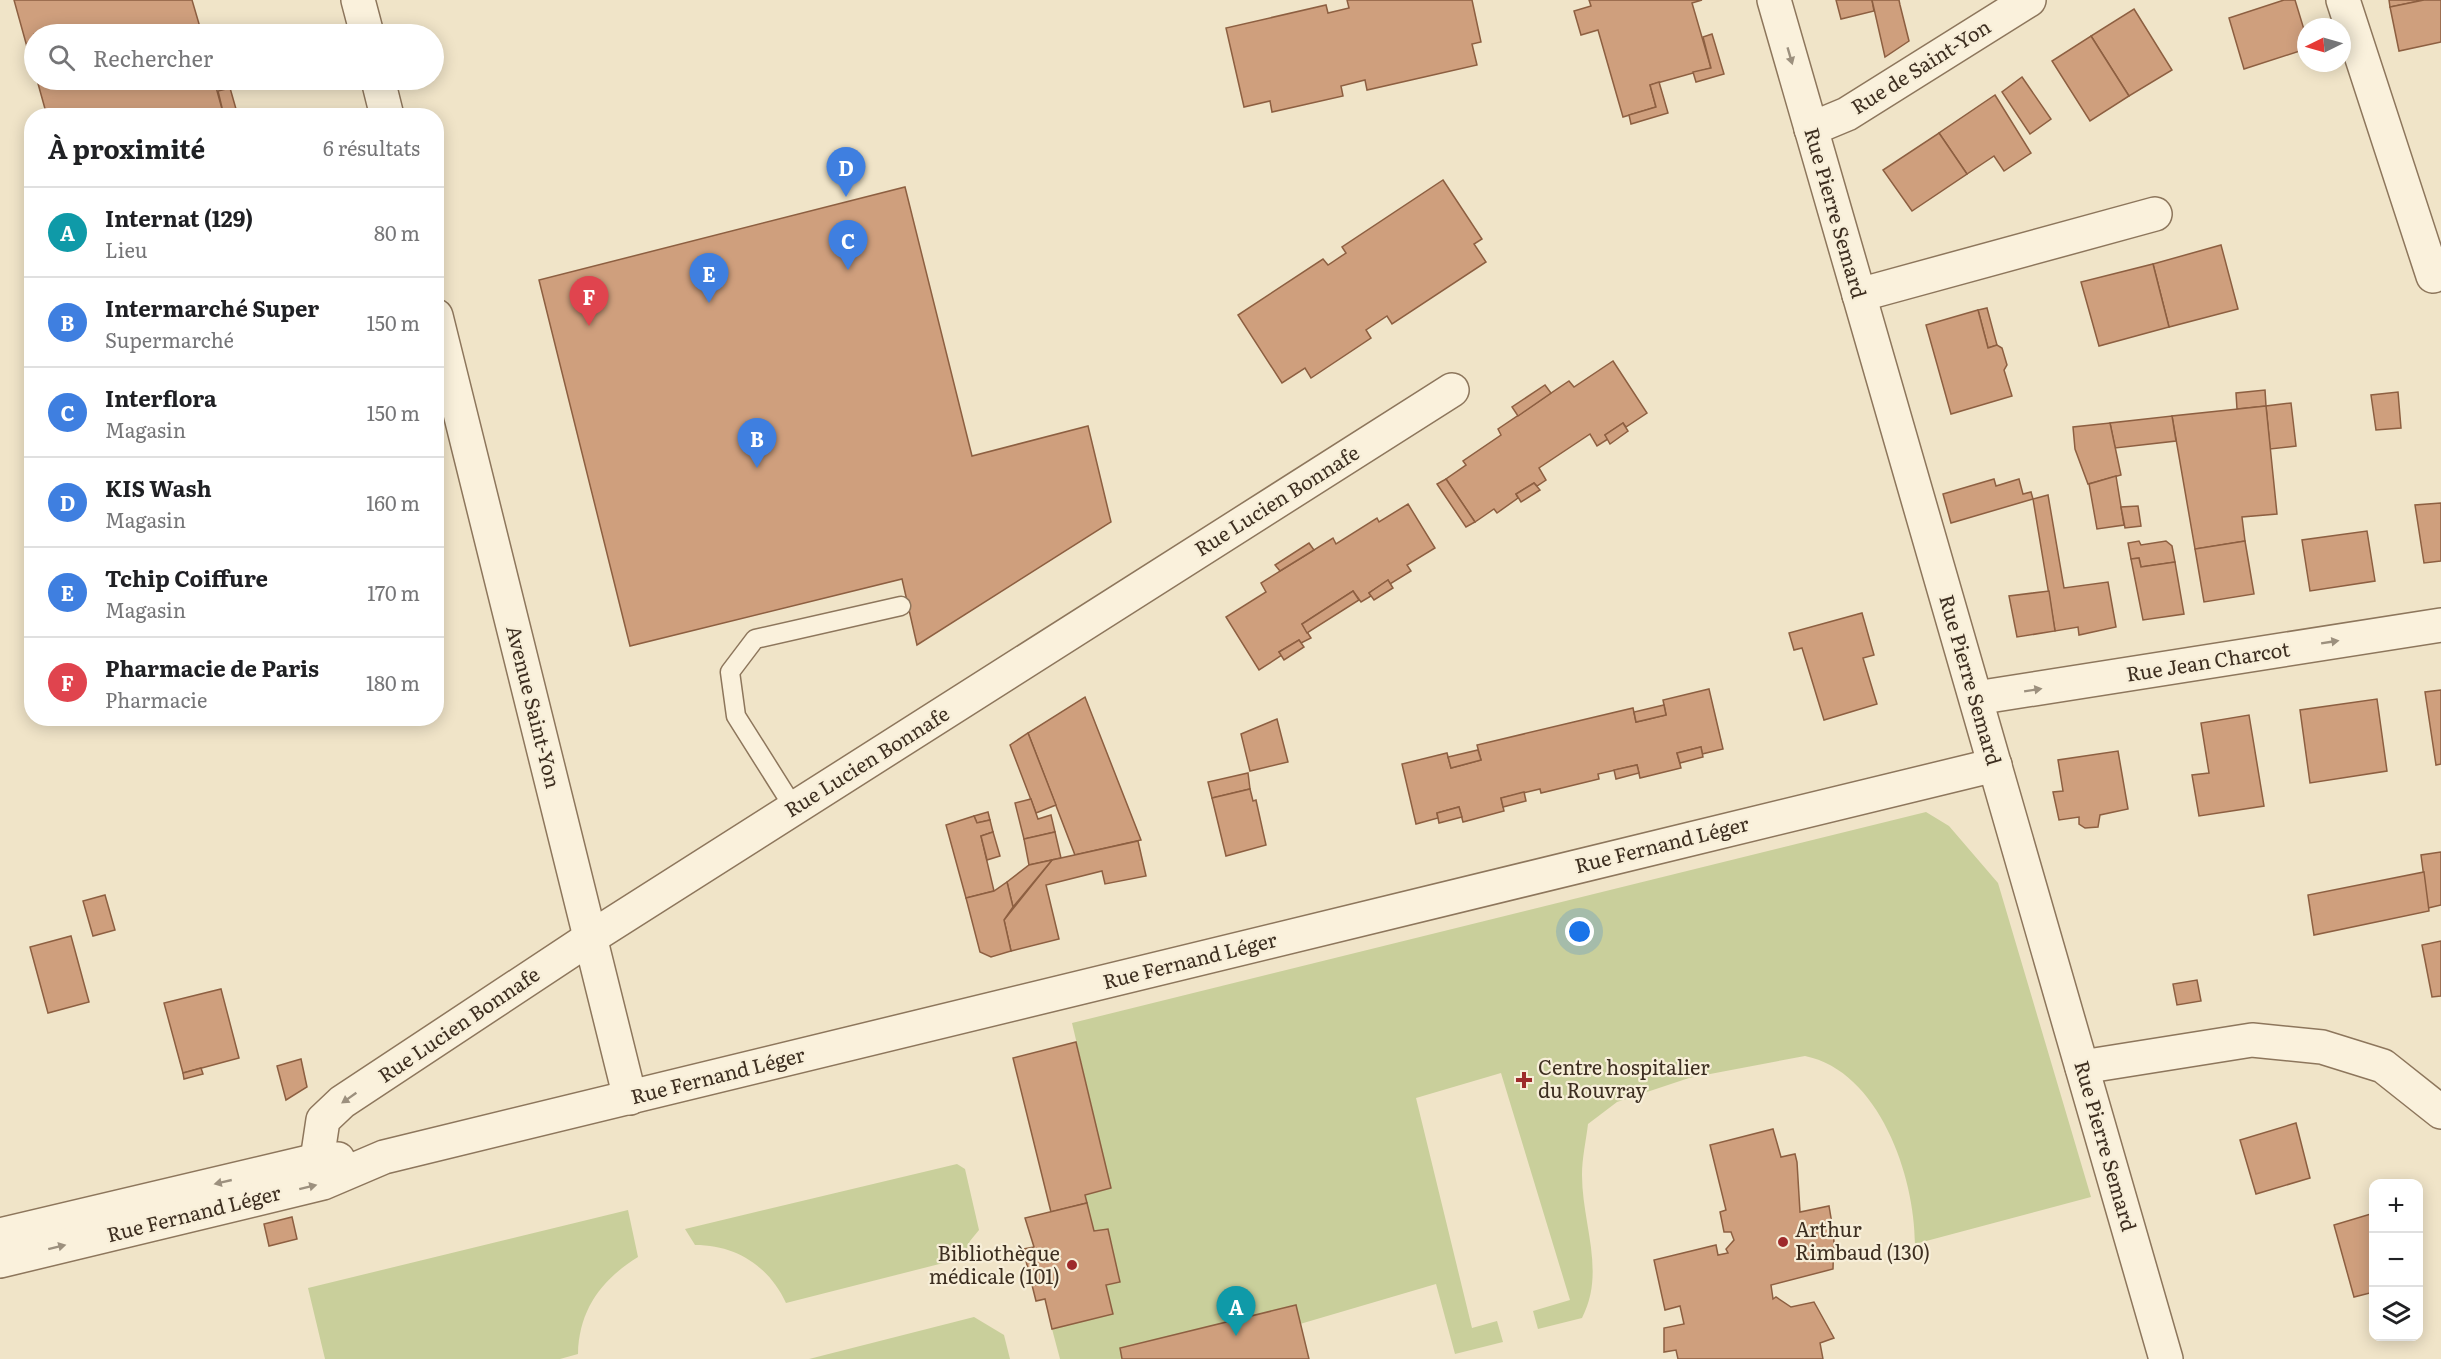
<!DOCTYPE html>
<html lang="fr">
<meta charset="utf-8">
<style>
body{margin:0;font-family:Literata,serif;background:#f2f2f2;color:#202124}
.controls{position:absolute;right:18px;bottom:18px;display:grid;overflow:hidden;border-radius:12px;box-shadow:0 3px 15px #0003}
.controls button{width:54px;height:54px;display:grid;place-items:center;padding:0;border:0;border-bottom:2px solid #e0e0e0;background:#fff;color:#202124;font:30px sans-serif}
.compass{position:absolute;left:2297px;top:18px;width:54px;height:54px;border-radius:50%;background:#fff;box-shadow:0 3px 15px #0003;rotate:265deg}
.you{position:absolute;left:1580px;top:932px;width:21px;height:21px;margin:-15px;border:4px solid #fff;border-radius:50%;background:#1a73e8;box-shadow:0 0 0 9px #1a73e833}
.badge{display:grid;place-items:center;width:39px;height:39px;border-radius:50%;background:#9e2a2b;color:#fff;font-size:20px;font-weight:700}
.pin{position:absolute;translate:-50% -50px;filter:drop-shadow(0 2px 3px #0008)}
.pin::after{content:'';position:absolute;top:32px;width:21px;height:18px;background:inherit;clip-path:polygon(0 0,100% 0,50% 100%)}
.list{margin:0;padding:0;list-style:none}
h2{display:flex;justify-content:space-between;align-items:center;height:78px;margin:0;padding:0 24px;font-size:26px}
h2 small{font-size:20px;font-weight:400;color:#757577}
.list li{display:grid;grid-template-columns:39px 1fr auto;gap:18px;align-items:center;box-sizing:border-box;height:90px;padding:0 24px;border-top:2px solid #e0e0e0}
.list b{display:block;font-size:22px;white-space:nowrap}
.list p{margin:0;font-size:20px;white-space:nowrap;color:#757577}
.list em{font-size:20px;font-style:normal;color:#757577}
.icon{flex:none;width:33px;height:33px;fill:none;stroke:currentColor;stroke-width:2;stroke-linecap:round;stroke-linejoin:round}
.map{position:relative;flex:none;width:2441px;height:1359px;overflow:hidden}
.search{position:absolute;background:#fff;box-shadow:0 3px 15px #0003;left:24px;top:24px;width:420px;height:66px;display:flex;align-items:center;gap:15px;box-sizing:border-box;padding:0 21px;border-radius:33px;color:#757577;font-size:22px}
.panel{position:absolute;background:#fff;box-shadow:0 3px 15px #0003;left:24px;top:108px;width:420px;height:618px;border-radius:24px}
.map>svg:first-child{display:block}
</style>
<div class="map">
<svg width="2441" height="1359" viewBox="0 0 2441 1359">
<rect width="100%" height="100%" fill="#f0e4c8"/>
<g fill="#c9cf9b">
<path d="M1926 812 1949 826 1998 883 2091 1197 1915 1244C1915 1176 1879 1071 1805 1056L1689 1078 1617 1102 1588 1124C1586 1141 1582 1158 1582 1175 1582 1224 1606 1272 1582 1318L1538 1329 1533 1311 1570 1300 1501 1073 1416 1098 1472 1328 1497 1321 1503 1342 1455 1354 1436 1284 1300 1324 1295 1305 1120 1348 1122 1359H1060L1052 1329 1113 1314 1106 1285 1120 1281 1108 1229 1094 1231 1085 1195 1111 1188 1072 1023Z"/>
<path d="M957 1164 965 1169 979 1230 970 1241 963 1258 786 1303C769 1266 736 1245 695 1245L685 1229Z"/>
<path d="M628 1210 638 1257C601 1280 579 1310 578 1354L560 1359H325L308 1288Z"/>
<polygon points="974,1317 1004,1335 1010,1359 809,1359"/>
</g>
<g fill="#cf9f7d" stroke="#8d5f41" stroke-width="1.5">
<polygon points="14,0 192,0 202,34 34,34 34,72"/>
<polygon points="1347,0 1472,0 1481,42 1472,44 1477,65 1367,90 1365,80 1341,86 1343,96 1272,112 1270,101 1244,107 1226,28 1326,5 1328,13 1349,8"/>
<polygon points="1589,0 1702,0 1692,3 1711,68 1650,85 1656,107 1623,117 1598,30 1581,35 1574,11 1591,6"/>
<polygon points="1836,0 1872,0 1874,11 1841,19"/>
<polygon points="1872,0 1899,0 1900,5 1909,41 1885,57"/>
<polygon points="2284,0 2295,0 2306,36 2306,49 2244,69 2229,18"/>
<polygon points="2389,0 2424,0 2390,7"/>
<polygon points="2424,0 2441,0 2441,42 2399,51 2390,7"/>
<polygon points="2134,9 2172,70 2129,96 2091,36"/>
<polygon points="1712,34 1724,74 1696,82 1693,72 1711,68 1703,37"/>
<polygon points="2091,36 2129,96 2090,121 2052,61"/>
<polygon points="2022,77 2051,119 2030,134 2002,92"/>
<polygon points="37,80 214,80 224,116 47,116"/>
<polygon points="1659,82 1668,113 1631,124 1629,115 1656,107 1650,85"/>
<polygon points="230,88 238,116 224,116 218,91"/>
<polygon points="1995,95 2031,153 2004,171 1994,156 1967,174 1939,133"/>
<polygon points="1939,133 1967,174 1912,211 1883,170"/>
<polygon points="1443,180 1482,239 1474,244 1486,262 1392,324 1387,316 1366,330 1371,338 1311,378 1305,368 1282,383 1238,315 1323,259 1328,265 1346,253 1342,247"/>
<polygon points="905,187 972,456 1088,426 1111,522 917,645 902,579 630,646 539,280"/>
<polygon points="2221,245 2238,309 2169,327 2153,264"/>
<polygon points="2153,264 2169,327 2099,346 2081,282"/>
<polygon points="1987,308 1997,345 1988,348 1978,310"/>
<polygon points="1978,310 1988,348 1997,345 2002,348 2007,365 2004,370 2012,396 1951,414 1926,325"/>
<polygon points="1613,361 1647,413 1626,427 1623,423 1605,435 1608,439 1597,446 1590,434 1539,468 1546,480 1537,486 1534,483 1516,494 1518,498 1497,513 1494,509 1475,522 1446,479 1466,465 1463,461 1501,435 1498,429 1569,381 1574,387"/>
<polygon points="1545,385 1551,393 1518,416 1512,407"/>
<polygon points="2265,390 2266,406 2237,409 2236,393"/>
<polygon points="2398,392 2401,428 2376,430 2371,395"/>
<polygon points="2291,403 2296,446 2270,449 2266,406"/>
<polygon points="2266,406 2277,514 2242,517 2245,541 2195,549 2172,416"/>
<polygon points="2172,416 2176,441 2115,448 2110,423"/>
<polygon points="1623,423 1628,431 1610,444 1605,435"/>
<polygon points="2110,423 2121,475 2088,484 2075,449 2073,427"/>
<polygon points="2116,476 2124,525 2097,529 2089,484"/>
<polygon points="1446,479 1475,522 1466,527 1437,484"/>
<polygon points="1994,479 1996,486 2019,479 2023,494 2031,492 2033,499 1951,523 1943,494"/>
<polygon points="1534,483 1540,490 1521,502 1516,494"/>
<polygon points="2048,495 2064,588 2108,582 2116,627 2079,635 2078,627 2055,631 2033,499"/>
<polygon points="2441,503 2441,561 2424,563 2415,505"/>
<polygon points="1408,504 1435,548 1407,565 1411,571 1390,584 1388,580 1369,593 1371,596 1361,602 1353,591 1302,624 1311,638 1301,643 1299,640 1279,652 1282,655 1259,670 1226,617 1266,592 1261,583 1333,538 1336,544 1377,518 1379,522"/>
<polygon points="2138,506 2141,526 2125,528 2121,507"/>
<polygon points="2367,531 2375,581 2310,591 2302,540"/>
<polygon points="2139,541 2141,545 2166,541 2172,546 2175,562 2141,567 2139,558 2131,559 2128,543"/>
<polygon points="2245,541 2254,594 2204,602 2195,549"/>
<polygon points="1309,543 1314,550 1280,571 1275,565"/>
<polygon points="2139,558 2141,567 2175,562 2184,614 2143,620 2131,559"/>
<polygon points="1388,580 1393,588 1374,600 1369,593"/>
<polygon points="1353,591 1359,600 1307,633 1302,624"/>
<polygon points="2049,591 2055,631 2017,637 2009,596"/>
<polygon points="1862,613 1874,655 1863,658 1877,704 1824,720 1802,648 1794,650 1789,633"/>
<polygon points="1299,640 1304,647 1284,660 1279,652"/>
<polygon points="1709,689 1723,749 1702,754 1701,747 1677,753 1681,768 1640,778 1637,765 1598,774 1599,779 1541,793 1540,789 1501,798 1504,811 1463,822 1459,807 1437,813 1438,818 1416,824 1402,764 1447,753 1451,768 1481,760 1477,745 1633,708 1636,722 1666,715 1663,700"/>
<polygon points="2441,690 2441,764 2436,765 2425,692"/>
<polygon points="1085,697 1141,840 1075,855 1028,733"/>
<polygon points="2377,699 2387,771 2310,783 2300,710"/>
<polygon points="1664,705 1666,715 1636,722 1634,712"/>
<polygon points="2249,715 2264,806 2199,816 2192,775 2209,773 2201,723"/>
<polygon points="1277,719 1288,762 1250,771 1241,734"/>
<polygon points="1028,733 1056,805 1036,813 1010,745"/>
<polygon points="1701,747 1703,757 1680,763 1677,753"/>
<polygon points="1478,750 1481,760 1451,768 1448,757"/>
<polygon points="2118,751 2128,809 2100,815 2098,827 2085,828 2079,824 2079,817 2059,820 2053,792 2063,791 2058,760"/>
<polygon points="1637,765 1639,773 1616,779 1614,770"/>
<polygon points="1248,773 1250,789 1212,798 1208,782"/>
<polygon points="1250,789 1253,801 1256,800 1266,845 1226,856 1212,798"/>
<polygon points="1524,792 1526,801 1503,807 1501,798"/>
<polygon points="1031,799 1038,819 1051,815 1055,832 1024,839 1015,803"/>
<polygon points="1459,807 1462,817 1439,823 1437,813"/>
<polygon points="988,812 990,820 977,823 974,816"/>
<polygon points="974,816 977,823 990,820 993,832 981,836 994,891 966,898 946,825"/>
<polygon points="993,832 1000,856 987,860 981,836"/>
<polygon points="1055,832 1061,858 1029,865 1024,839"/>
<polygon points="1138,841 1146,876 1105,884 1102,871 1046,885 1059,939 1011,951 1004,920 1052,860"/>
<polygon points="2441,852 2441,905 2428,908 2421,855"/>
<polygon points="1052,860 1013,907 1007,882 1029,865"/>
<polygon points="2424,872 2429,911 2314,935 2308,895"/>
<polygon points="1007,882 1013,907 1004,920 1011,951 991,957 980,952 966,898 994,891"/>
<polygon points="105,895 115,930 93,936 83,901"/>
<polygon points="71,936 89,1002 48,1013 30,947"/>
<polygon points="2441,941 2441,996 2432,997 2422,945"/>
<polygon points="2197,980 2201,1001 2177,1005 2173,984"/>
<polygon points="221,989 239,1058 183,1073 164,1003"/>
<polygon points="1076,1042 1111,1188 1085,1195 1087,1203 1051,1212 1013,1058"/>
<polygon points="301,1059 307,1087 286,1100 277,1066"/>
<polygon points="201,1068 203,1074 184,1079 183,1073"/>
<polygon points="2296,1123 2310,1178 2256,1194 2240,1140"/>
<polygon points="1773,1129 1781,1157 1795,1154 1797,1162 1800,1212 1829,1206 1834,1236 1833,1269 1771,1285 1773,1299 1776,1297 1791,1307 1814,1302 1834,1338 1820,1343 1823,1359 1678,1359 1676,1350 1664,1352 1664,1328 1684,1324 1680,1306 1665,1310 1654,1260 1716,1245 1718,1255 1728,1253 1726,1249 1734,1240 1731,1232 1724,1232 1720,1212 1726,1210 1710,1145"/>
<polygon points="1087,1203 1094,1231 1108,1229 1120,1282 1106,1285 1113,1314 1052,1329 1045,1299 1036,1301 1023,1249 1034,1247 1025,1218"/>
<polygon points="2374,1213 2374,1292 2354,1297 2334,1225"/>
<polygon points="292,1217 297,1239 269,1246 264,1224"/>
<polygon points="1296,1305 1309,1359 1122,1359 1120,1348"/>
</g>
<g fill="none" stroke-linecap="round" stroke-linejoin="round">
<g stroke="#8d765c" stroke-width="21">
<polyline id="lane" points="794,808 736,716 730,672 755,639 901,606"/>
</g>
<g stroke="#8d765c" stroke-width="36">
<g id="street">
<polyline points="358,0 367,34"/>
<polyline points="1774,0 2166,1359"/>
<polyline points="2343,0 2433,276"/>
<polyline points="378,80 387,116"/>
<polyline points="1811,129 1847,114 2029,0"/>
<polyline points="1859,295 2155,214"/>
<polyline points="436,316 630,1098"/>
<polyline points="1976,698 2441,625"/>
<polyline points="2082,1067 2252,1040 2322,1047 2383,1066 2441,1112"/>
<polyline points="317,1160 323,1120 342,1102 590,938 1452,390"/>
<polyline points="0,1235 317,1160 338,1159"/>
<polyline points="0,1261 323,1183 384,1157 1995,765"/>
</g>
</g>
<use href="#lane" stroke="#faf1dc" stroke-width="18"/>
<use href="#street" stroke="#faf1dc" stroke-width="33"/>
</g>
<defs><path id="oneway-solid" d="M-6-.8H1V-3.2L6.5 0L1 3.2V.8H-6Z" transform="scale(1.5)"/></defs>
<g fill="#9c907e">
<use href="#oneway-solid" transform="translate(1790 56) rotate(74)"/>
<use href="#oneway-solid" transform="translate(2330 642) rotate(-9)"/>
<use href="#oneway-solid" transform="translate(2033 690) rotate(-9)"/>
<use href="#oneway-solid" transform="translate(349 1098) rotate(145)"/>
<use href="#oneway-solid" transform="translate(223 1182) rotate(167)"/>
<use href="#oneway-solid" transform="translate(308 1187) rotate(-14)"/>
<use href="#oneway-solid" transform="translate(57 1247) rotate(-14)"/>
</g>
<g fill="#9e2a2b" stroke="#f7eed8" stroke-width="2">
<path d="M1521 1071h6v6h6v6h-6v6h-6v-6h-6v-6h6z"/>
<circle cx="1783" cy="1242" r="6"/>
<circle cx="1072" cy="1265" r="6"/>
</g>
<g text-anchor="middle" stroke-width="4.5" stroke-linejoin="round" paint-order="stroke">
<g font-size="20" fill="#3d2e20" stroke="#f7eed8">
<text transform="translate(1921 67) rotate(-32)" y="7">Rue de Saint-Yon</text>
<text transform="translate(1835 213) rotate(74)" y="7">Rue Pierre Semard</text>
<text transform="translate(1277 501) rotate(-32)" y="7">Rue Lucien Bonnafe</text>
<text transform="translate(2208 662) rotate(-9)" y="7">Rue Jean Charcot</text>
<text transform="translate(1970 680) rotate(74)" y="7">Rue Pierre Semard</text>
<text transform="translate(533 707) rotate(76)" y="7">Avenue Saint-Yon</text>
<text transform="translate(867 762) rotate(-32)" y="7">Rue Lucien Bonnafe</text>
<text transform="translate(1662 845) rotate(-14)" y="7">Rue Fernand Léger</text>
<text transform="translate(1190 961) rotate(-14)" y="7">Rue Fernand Léger</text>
<text transform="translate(459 1025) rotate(-34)" y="7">Rue Lucien Bonnafe</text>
<text transform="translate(718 1076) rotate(-14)" y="7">Rue Fernand Léger</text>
<text transform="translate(2105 1146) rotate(74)" y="7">Rue Pierre Semard</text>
<text transform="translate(194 1214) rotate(-14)" y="7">Rue Fernand Léger</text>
</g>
<g font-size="20" fill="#3d2e20" stroke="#f7eed8" text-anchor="start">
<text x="1538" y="1075">Centre hospitalier<tspan x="1538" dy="23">du Rouvray</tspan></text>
<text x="1795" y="1237">Arthur<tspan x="1795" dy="23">Rimbaud (130)</tspan></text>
<text x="1060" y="1261" text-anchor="end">Bibliothèque<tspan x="1060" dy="23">médicale (101)</tspan></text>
</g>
</g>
</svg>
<div class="controls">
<button>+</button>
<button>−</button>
<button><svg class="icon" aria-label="layers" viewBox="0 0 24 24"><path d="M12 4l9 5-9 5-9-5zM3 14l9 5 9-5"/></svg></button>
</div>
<svg class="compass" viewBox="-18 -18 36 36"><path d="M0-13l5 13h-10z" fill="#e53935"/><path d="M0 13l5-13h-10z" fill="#757577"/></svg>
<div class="you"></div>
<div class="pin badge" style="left:1236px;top:1336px;background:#0f9aa8">A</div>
<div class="pin badge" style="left:757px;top:468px;background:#3f7fe0">B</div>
<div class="pin badge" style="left:848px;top:270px;background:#3f7fe0">C</div>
<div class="pin badge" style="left:846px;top:197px;background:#3f7fe0">D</div>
<div class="pin badge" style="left:709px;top:303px;background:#3f7fe0">E</div>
<div class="pin badge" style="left:589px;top:326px;background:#e0444e">F</div>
<div class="search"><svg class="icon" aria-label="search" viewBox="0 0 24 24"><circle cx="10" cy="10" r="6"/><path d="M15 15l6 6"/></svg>Rechercher</div>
<section class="panel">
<h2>À proximité<small>6 résultats</small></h2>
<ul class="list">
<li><span class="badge" style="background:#0f9aa8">A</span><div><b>Internat (129)</b><p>Lieu</p></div><em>80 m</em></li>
<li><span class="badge" style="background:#3f7fe0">B</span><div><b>Intermarché Super</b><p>Supermarché</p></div><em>150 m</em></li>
<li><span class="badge" style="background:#3f7fe0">C</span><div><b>Interflora</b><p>Magasin</p></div><em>150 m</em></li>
<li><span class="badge" style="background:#3f7fe0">D</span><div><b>KIS Wash</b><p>Magasin</p></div><em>160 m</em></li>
<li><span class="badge" style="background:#3f7fe0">E</span><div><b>Tchip Coiffure</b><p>Magasin</p></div><em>170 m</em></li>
<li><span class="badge" style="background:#e0444e">F</span><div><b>Pharmacie de Paris</b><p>Pharmacie</p></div><em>180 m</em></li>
</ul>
</section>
</div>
